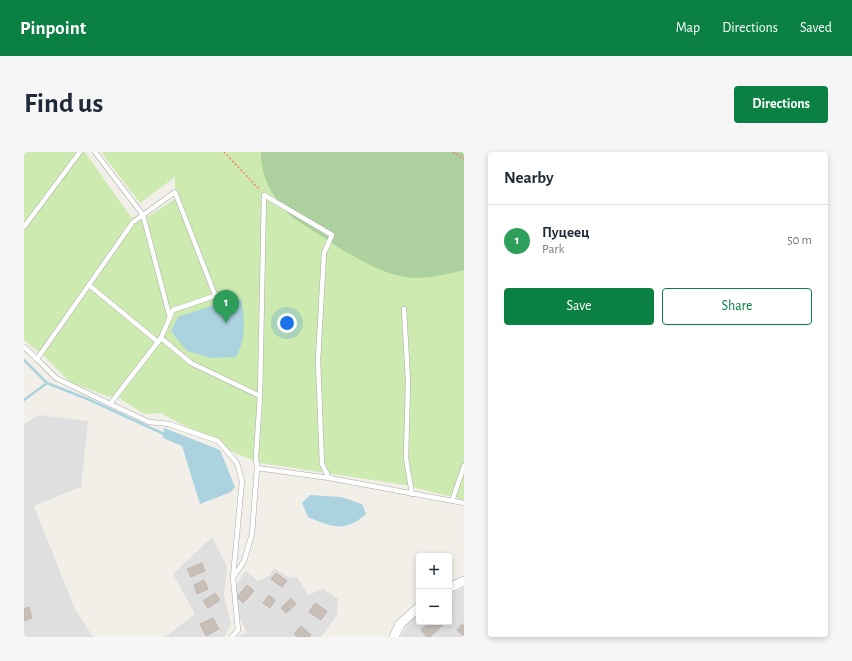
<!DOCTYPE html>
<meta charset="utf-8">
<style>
body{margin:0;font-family:"Alegreya Sans",sans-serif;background:#f6f6f7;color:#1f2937}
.controls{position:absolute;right:12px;bottom:12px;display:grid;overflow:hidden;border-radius:4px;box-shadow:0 2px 6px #0003}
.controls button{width:36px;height:36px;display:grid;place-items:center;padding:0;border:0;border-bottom:1px solid #e0e1e3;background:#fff;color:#1f2937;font:20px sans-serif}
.you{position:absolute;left:263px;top:171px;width:14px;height:14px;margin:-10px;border:3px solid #fff;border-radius:50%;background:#1a73e8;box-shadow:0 0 0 6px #1a73e833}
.badge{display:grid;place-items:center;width:26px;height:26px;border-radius:50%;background:#0b8043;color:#fff;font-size:13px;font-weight:700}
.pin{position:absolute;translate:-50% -33px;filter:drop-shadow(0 1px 2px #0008)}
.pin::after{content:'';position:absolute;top:21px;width:14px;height:12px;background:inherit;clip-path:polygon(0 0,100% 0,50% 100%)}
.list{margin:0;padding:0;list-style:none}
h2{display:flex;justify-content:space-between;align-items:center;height:52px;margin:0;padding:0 16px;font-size:17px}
h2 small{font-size:13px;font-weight:400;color:#747a83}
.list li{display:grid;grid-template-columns:26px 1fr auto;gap:12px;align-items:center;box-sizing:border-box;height:72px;padding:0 16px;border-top:1px solid #e0e1e3}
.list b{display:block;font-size:15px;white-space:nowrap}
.list p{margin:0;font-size:13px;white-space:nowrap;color:#747a83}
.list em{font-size:13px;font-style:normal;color:#747a83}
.actions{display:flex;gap:8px;padding:12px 16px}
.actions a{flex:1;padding:9px 0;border:1px solid #0b8043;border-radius:4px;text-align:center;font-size:14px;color:#0b8043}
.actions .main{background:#0b8043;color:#fff}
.map{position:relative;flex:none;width:440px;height:485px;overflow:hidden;border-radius:4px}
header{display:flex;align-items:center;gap:24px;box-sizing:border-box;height:56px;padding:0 20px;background:#0b8043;color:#fff}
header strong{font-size:19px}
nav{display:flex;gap:22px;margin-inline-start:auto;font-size:14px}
.intro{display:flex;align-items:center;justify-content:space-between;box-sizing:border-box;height:96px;padding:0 24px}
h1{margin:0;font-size:28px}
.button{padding:10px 18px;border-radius:4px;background:#0b8043;color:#fff;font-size:14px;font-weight:700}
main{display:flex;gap:24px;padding:0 24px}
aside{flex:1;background:#fff;border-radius:4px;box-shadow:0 2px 6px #0003}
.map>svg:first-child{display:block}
</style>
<header>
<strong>Pinpoint</strong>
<nav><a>Map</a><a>Directions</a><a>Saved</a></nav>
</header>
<div class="intro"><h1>Find us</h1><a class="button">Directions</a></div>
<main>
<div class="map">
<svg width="440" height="485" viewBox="0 0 440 485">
<rect width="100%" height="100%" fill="#f2efe9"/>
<g fill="#e0dfdf">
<polygon points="15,263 64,269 57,335 10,354 51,457 69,485 0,485 0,272"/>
<polygon points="188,385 203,414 200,444 207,472 200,485 141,485 171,462 149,422"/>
<polygon points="250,416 266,426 273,425 284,443 299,437 314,447 313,463 297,485 214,485 223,481 211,456 208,439 222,418 234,429 245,424"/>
<polygon points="440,436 440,485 377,485 385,469 395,463 395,470 425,470 425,442"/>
</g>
<polygon fill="#cdebb0" points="0,0 61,0 107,65 125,64 151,47 151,25 116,51 77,0 440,0 440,348 381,333 236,311 211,301 137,261 120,262 95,246 83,244 46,230 21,205 0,188"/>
<path fill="#add19e" d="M237 0H440V118C424 122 408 126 392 126 353 126 302 86 269 66 251 49 236 26 237 0Z"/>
<g fill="#aad3df">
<path d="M217 147C221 167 222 187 212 205L188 206 163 199 147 179 154 165 199 150Z"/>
<polygon points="140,276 196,298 211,335 207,340 176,352 158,294 139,286"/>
<path d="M286 343 317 345 338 352 342 362C321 381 308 375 284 365L278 351Z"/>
</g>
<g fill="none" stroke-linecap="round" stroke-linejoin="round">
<g stroke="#aad3df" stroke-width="2.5">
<polyline points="0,208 23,231 66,248 142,283"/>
<polyline points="0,248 23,231"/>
</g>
</g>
<g fill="#c7bfb8" stroke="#c4b6ab">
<polygon points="178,411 181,419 167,425 163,417"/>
<polygon points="252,421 263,429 258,435 247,427"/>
<polygon points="180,428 184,437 173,442 170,433"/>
<polygon points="223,433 230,439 219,451 213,445"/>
<polygon points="191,441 196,448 184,456 179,449"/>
<polygon points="245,443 251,448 246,456 239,451"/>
<polygon points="267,446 272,452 262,461 257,456"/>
<polygon points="291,451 303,459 297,468 285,460"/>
<polygon points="5,455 8,466 0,469 0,457"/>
<polygon points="189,466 195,477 182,484 176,472"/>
<polygon points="407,470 416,470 419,473 406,485 403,485 397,478"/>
<polygon points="438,472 440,474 440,484 433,478"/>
<polygon points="277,474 287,483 285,485 274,485 270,482"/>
</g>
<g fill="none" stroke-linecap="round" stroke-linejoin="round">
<g stroke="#a9a9a9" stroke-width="5.5">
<g id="lane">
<polyline points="71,0 119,63 109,70 13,207 32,226 86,252"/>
<polyline points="0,75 56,0"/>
<polyline points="65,133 134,190"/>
<polyline points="380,157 384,229 382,306 388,342"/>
<polyline points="146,166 119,63 151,40 191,143"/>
<polyline points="137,186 149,158 202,140"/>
<polyline points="0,195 13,207"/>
<polyline points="233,316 305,326 440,351"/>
<polyline points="428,349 440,314"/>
<polyline points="209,425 218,329 213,311 194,289 145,272 125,270 86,252 137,186 167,211 236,244"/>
<polyline points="208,485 214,478 209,426 220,409 228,382 233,316 232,305 236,244 240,43 308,83 300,101 294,208 298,312 305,326"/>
</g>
</g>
<g stroke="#a9a9a9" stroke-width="10">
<g id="street">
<polyline points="425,436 440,429"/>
<polyline points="370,485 376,472 395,455"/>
</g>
</g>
<g stroke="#fa8072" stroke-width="1.5" stroke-dasharray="2 2" stroke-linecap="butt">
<polyline points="200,0 236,38"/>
<polyline points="429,0 440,7"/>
</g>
<use href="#lane" stroke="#fff" stroke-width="4.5"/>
<use href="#street" stroke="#fff" stroke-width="9"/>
</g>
</svg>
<div class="controls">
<button>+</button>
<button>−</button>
</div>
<div class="you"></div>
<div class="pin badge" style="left:202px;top:171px;background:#2e9e5b">1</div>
</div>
<aside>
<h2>Nearby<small></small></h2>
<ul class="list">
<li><span class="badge" style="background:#2e9e5b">1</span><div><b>Пуцеец</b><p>Park</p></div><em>50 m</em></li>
</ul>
<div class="actions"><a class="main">Save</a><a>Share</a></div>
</aside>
</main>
